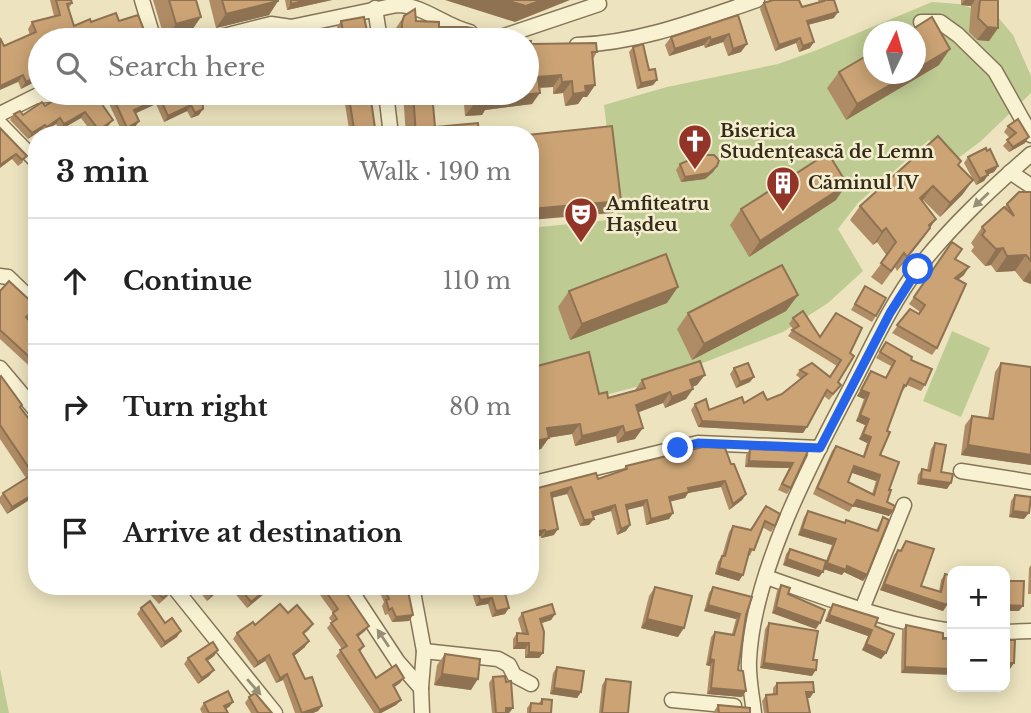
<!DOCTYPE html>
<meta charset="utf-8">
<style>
body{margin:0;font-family:"Libre Baskerville",serif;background:#f6f6f6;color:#222}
.controls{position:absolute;right:21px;bottom:21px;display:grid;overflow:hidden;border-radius:14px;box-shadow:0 4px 18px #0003}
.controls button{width:63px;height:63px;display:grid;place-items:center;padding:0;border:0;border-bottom:2px solid #e0e0e0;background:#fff;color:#222;font:35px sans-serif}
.compass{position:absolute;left:863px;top:21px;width:63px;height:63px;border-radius:50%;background:#fff;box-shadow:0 4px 18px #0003;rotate:5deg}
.stop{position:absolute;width:21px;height:21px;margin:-16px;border:5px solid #2563eb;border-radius:50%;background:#fff}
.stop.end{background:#2563eb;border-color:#fff;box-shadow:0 2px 7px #0008}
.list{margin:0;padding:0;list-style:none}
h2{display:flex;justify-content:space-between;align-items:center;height:91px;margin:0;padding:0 28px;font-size:30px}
h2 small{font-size:23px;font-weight:400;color:#767676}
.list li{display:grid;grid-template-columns:46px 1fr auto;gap:21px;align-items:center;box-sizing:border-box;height:126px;padding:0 28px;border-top:2px solid #e0e0e0}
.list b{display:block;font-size:26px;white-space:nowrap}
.list em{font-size:23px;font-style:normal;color:#767676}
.icon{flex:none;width:38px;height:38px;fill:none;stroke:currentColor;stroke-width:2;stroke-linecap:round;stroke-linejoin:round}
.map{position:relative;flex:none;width:1031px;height:713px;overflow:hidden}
.search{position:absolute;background:#fff;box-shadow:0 4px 18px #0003;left:28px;top:28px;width:511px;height:77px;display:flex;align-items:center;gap:18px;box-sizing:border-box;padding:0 24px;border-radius:38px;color:#767676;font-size:26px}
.panel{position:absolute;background:#fff;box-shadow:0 4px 18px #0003;left:28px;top:126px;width:511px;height:469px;border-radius:28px}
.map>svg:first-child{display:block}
</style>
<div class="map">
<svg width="1031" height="713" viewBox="0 0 1031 713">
<rect width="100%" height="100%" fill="#ede4bf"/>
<g fill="#becb93" fill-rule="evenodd">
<path d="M932 2 959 4 997 16 1013 35 1031 76V93L981 141 953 162 929 140 858 203 838 229 863 271 828 303 783 332 651 383 530 415V228L618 219 604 105 667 87 778 64 817 50ZM874 32H916V74H874Z"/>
<polygon points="952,331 990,348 961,417 923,401"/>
<polygon points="0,669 9,713 0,713"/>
</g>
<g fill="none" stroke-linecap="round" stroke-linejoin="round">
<g stroke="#857558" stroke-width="17">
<g id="minor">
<polyline points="142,0 154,40"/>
<polyline points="375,8 380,40"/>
<polyline points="921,22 940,22 958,35 995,71 1031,135"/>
<polyline points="498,38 599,4"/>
<path d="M208 40 271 24 291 27 397 5C424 5 444 26 470 32"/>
<polyline points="265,40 275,38 291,27"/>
<path d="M577 45C639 43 698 20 757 0"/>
<polyline points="386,93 391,135"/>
<polyline points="37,96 66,93"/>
<polyline points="0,114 42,93"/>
<polyline points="0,124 37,162"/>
<polyline points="1010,172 1031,186"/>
<polyline points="0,276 8,277 37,305"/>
<polyline points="0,368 37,412"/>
<polyline points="961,471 1031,482"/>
<polyline points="530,484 698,443 820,448"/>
<path d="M766 577C827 598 888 622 952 631"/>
<polyline points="173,586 275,713"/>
<polyline points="348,586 398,662 421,688"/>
<polyline points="412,586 424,651 421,688 422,713"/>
<polyline points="862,609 904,505"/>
<polyline points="1005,632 1031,631"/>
<polyline points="424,651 498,659 509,665 514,675 531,684"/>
<polyline points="672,700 734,706"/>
<path d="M754 713C752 695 748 678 749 660 753 572 812 460 853 383 873 344 892 302 919 267 952 225 991 189 1031 154"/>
</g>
</g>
<use href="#minor" stroke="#f8f1d2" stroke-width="14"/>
</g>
<g fill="#af8c65" fill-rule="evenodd">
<polygon points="50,0 71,0 72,3 69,8 74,26 91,22 119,21 148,40 40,40 40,79 21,89 4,46 30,35 28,29 32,22 54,16"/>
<polygon points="153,0 196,0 190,33 165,40"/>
<polygon points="209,0 278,0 278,1 269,15 216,28"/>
<polygon points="285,0 332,0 287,10"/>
<polygon points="818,0 834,0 834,18 808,25 810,48 799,52 796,43 775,51 760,9 764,3 802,7 819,3"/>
<polygon points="961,0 998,0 998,28 989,41 977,40 969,32 971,6 961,5"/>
<polygon points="738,15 741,52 728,56 723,42 705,48 704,45 669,56 665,45 671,37"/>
<polygon points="404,16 416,21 439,27 519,40 393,40 393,35 396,28"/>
<polygon points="341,21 369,40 340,40 337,27"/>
<polygon points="531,44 597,52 593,59 595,85 587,97 583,97 578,104 565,106 563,93 553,94 553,87 539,88 532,104 485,110 482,115 465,116 463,93 527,93"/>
<polygon points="633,47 649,70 657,80 653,85 637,89 629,52"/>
<polygon points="939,65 846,120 827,88 839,72"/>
<polygon points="104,93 203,93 202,94 199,115 191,118 187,111 164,122 156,104 135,113 139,121 135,127 123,134"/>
<polygon points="353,93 370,93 376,135 350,135 345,104 349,98 354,97"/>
<polygon points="396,93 439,93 432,93 435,127 479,135 406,135 403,94 396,94"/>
<polygon points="66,101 109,125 96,135 94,135 81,118 60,130 56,124 43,132 41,130 28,139 10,120 14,114 23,115 45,106"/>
<polygon points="1008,126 1025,143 1009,152 1003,146 1010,138 1004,132"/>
<polygon points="0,128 23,162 18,166 12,159"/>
<polygon points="987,151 998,166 994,172 988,174 984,181 976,185 964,163 968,157"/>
<polygon points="961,161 958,165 963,194 940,217 923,200 922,201 936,219 921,241 897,271 895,267 882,285 871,277 887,256 877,242 873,245 850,220 860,206"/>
<polygon points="680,164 717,166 713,172 705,179 681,182 676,170"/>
<polygon points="37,174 37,188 31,182"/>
<polygon points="1031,192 1031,284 1023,281 1015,271 996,272 991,265 985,266 971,251 974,247 971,243 982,227 1004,207 1007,204"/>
<polygon points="836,200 749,257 730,225 741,209"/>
<polygon points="952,242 955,259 964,275 957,280 937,348 932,355 892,333 910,309 919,314 920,312 909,304"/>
<polygon points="865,286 876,316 872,322 851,310"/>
<polygon points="0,291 37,307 37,326 28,318 27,319 37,332 37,373 0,339"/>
<polygon points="569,291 667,303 570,340 558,307"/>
<polygon points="798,295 786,311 692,360 677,329 688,313"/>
<polygon points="793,318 820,337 850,353 838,382 841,385 829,400 824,396 803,433 698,427 691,410 695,404 709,410 744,403 767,400 782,394 801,379 796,375 800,370 830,377 837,366 788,336 793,329 789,324"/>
<path d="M886 342 911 360 925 385 921 391 907 385 902 392 901 391 887 431 880 455 889 490 887 502 893 511 889 516 853 506 849 512 813 494 832 451 836 446 863 456 867 443 859 439 865 425 856 421 864 399 857 396 871 371 886 377 891 366 876 358ZM852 473 876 481 872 494 848 482Z"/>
<polygon points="1001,363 1031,465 961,455 965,425 972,416 988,418 995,372"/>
<polygon points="530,368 608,398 635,390 642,380 697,385 692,387 686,399 665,408 663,403 638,412 635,439 617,443 616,436 575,446 572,434 548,438 541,449 533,451"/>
<polygon points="734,368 750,382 736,388 730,374"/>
<polygon points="37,375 37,385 33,380"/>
<polygon points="0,377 20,407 37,495 7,514 0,503 0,497 3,493 26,478 0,439"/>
<polygon points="935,443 941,472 947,489 917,484 918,475 922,469 927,470 931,449"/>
<polygon points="750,449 808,451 791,488 787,494 778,490 789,468 745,467 746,455"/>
<polygon points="731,464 746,494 742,500 729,510 721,487 688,493 685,498 670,501 673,513 669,519 646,525 643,506 627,510 630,525 626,531 617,535 611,511 593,516 589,525 580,526 567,494 552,498 554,535 541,538 530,490 598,479 622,470 626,466"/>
<polygon points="1015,495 1024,519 1009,517 1011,501"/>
<polygon points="766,506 775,526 771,532 762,527 750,556 749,555 739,581 715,574 718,562 722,556 729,532 733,526 750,530"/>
<polygon points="808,511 844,523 846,520 876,530 883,517 867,575 863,581 844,572 842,575 824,569 819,577 783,565 786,554 790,549 826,561 832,545 798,535 804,517"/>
<polygon points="906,541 921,586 939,592 941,580 945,574 952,576 952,606 947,605 943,611 880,590 894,555 898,550 900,551"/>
<polygon points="1031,565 1031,594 1028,594 1029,568"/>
<polygon points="781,585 816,629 772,613 777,591"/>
<polygon points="147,586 168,586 172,590 168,596 159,604 145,589"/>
<polygon points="195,586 224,586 207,601"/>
<polygon points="237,586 268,586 265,593 247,608 233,591"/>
<polygon points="322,586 347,590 346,592 365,631 358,637 364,646 360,652 376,678 404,678 400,683 394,687 401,700 396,705 381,713 374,713 336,656 342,649 327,628 332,622 329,618 333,613 318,592"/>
<polygon points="377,586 407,586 409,621 392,622 388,614 385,615 382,606 384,602"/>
<polygon points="470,586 503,586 505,614 492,617 488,604 476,606"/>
<polygon points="655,587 678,637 641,628 649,596"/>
<polygon points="713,587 746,615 738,670 742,697 707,694 710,666 706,665 711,637 715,632 732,634 736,619 704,611 709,593"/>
<polygon points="833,604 875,626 886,653 881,659 862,650 868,636 825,621 829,610"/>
<polygon points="141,608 177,637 161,648 137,614"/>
<polygon points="288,613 313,624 309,630 304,634 305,647 294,656 305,679 322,706 318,711 313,713 295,713 283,680 276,683 265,661 254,668 233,639 237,633 255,625"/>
<polygon points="522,613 555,614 551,620 541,623 543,653 539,658 525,658 525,649 513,649 513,639 517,633 522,633 518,619"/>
<polygon points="769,623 813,660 812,676 760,668 765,629"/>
<polygon points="906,625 943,633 901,673 902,631"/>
<polygon points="218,650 214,656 207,661 214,670 209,676 198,684 184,664 188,658"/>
<polygon points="445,654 471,690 434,685 437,665"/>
<polygon points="557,667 581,692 577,698 550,694 553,673"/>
<polygon points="493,677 506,682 513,708 509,713 492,713 489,683"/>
<polygon points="606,679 628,713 599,713 602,685"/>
<polygon points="777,683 810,698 807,698 810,713 764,713 762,701 766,695 773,694 773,688"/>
<polygon points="249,697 272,713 251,713 245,703"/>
<polygon points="542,699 551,713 527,713 527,708 531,703 539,703"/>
<polygon points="233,702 229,707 226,709 228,713 202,713 200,709 204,703"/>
<polygon points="718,705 750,713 713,713"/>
</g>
<g fill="#8e7252">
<polygon points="308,0 332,0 287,10 291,4"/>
<polygon points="445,0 570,0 515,22"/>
<polygon points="965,0 975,0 971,6 961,5"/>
<polygon points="278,1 269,15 216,28 226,14"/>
<polygon points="838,12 834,18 803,26 807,21"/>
<polygon points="201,17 190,33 165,40 176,24"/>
<polygon points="987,27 998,28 989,41 977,40"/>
<polygon points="729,34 723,42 705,48 711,40"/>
<polygon points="710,37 704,45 669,56 675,49"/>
<polygon points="800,38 796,43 775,51 779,45"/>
<polygon points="814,42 810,48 799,52 803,46"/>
<polygon points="747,44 741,52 728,56 733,49"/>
<polygon points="950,49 939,65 846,120 857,104 909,74 915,74 915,70"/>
<polygon points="23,75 18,82 0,90 0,86"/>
<polygon points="40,75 40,79 21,89 26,82"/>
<polygon points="561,75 553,87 530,88 538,77"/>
<polygon points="657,80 653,85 637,89 641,83"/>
<polygon points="572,81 563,93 553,94 562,82"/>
<polygon points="595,85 587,97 583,97 578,104 565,106 573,94 585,86"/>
<polygon points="540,93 532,104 485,110 482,115 465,116 474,104 490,99"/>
<polygon points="160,98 156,104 130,116 134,110"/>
<polygon points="191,105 187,111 164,122 168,116"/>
<polygon points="203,109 199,115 191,118 195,113"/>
<polygon points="85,112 81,118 60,130 64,124"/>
<polygon points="60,118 56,124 43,132 47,127"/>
<polygon points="113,120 109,125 96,135 99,130"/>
<polygon points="139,121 135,127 123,134 127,128"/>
<polygon points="45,125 41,130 28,139 32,133"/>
<polygon points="1029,137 1025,143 1009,152 1013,147"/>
<polygon points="16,154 12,159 0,168 0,165"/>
<polygon points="717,166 713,172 705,179 681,182 685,177"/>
<polygon points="998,166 994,172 982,177 986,171"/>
<polygon points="988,175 984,181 976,185 980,179"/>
<polygon points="973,180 963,194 940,217 950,203"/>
<polygon points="847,184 836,200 749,257 760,241"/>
<polygon points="933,186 923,200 910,212 920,198"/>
<polygon points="621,201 613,213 530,220 530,209"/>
<polygon points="936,219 921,241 897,271 929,225"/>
<polygon points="886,228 877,242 873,245 882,232"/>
<polygon points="1003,248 991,265 985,266 996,249"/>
<polygon points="1026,255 1015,271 996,272 1007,256"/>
<polygon points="969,267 964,275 950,286 955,278"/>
<polygon points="1031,269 1031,284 1023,281"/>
<polygon points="678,287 667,303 570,340 582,324"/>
<polygon points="798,295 786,311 692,360 704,344"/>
<polygon points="705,375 697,385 682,391 690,380"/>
<polygon points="754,377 750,382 736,388 740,382"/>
<polygon points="693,389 686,399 665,408 672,397"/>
<polygon points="861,390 869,393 864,399 857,396"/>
<polygon points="670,392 663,403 629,416 636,405"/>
<polygon points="860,415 869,419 865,425 856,421"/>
<polygon points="702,421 807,427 803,433 698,427"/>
<polygon points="580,424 572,434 539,439 547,428"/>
<polygon points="623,426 616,436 575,446 582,436"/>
<polygon points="643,428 635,439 617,443 625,433"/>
<polygon points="863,434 871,437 867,443 859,439"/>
<polygon points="549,438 541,449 530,451 531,442"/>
<polygon points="968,445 1031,455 1031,465 961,455"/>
<polygon points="749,461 793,463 789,468 745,467"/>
<polygon points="854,466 880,475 876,481 850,472"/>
<polygon points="921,479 951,483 947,489 917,484"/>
<polygon points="725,481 721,487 688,493 685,498 665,503 669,497 688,488"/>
<polygon points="571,487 567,494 546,499 551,493"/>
<polygon points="37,492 37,495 7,514 12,507"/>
<polygon points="746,494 742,500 729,510 733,504"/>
<polygon points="647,500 643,506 622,511 626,505"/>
<polygon points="857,500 893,511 889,516 852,506"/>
<polygon points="615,505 611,511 588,518 592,512"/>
<polygon points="1013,511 1029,513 1024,519 1009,517"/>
<polygon points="673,513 669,519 646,525 651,519"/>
<polygon points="594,519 589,525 580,526 584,520"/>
<polygon points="630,525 626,531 617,535 621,529"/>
<polygon points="558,529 554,535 541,538 546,532"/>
<polygon points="802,529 836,539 832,545 798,535"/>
<polygon points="545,530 541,536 530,538 530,532"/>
<polygon points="787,559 823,572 819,577 783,565"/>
<polygon points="827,563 847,566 867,575 863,581 844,572 842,575 823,569"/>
<polygon points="719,568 743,575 739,581 715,574"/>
<polygon points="884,584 952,600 952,606 947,605 943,611 880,590"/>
<polygon points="221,586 224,586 207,601 211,595"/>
<polygon points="431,586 444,586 428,591"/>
<polygon points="269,587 265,593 247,608 251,602"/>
<polygon points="492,598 488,604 476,606 480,600"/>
<polygon points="708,605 740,614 736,619 704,611"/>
<polygon points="1005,605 1023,606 1019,611 1005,611"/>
<polygon points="776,607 820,623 816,629 772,613"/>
<polygon points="509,608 505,614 492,617 496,611"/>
<polygon points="555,614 551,620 536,625 540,619"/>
<polygon points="413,615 409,621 392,622 396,617"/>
<polygon points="829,615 872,630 868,636 825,621"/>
<polygon points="647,619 684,628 678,637 641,628"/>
<polygon points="369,626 365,631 353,640 357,635"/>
<polygon points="181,631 177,637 161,648 165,642"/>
<polygon points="309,641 305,647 289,660 293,654"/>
<polygon points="517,643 529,643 525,649 513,649"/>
<polygon points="866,644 886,653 881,659 862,650"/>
<polygon points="218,650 214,656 202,665 206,659"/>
<polygon points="529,652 543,653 539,658 525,658"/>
<polygon points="269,655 265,661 254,668 258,662"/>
<polygon points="710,659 714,660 710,666 706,665"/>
<polygon points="764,663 816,670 812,676 760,668"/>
<polygon points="1005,663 1014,663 1010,669 1005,669"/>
<polygon points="905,667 952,669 952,675 901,673"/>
<polygon points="214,670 209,676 198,684 202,678"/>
<polygon points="287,674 283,680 276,683 280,678"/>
<polygon points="442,674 478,679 471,690 434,685"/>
<polygon points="404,678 400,683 389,691 393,685"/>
<polygon points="554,688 581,692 577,698 550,694"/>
<polygon points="711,688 746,691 742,697 707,694"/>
<polygon points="806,692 814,692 810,698 802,698"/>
<polygon points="401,700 396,705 381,713 378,713 380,710"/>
<polygon points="233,702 229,707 220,712 224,706"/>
<polygon points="322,706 318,711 313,713 302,713"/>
<polygon points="506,708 513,708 509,713 503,713"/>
</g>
<g fill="#cba375" stroke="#8e7252" stroke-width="2" fill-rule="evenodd">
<polygon points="56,0 71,0 72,3 67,4 74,26 90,19 91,22 116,13 119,21 138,15 148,40 40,40 40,75 26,82 23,75 0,86 0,38 4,46 36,32 32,22 60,15"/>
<polygon points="169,0 196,0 201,17 176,24"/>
<polygon points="222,0 278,0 278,1 226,14"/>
<polygon points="291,0 308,0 291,4"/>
<polygon points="505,0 542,0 526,6"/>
<polygon points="773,0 799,0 802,7 824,1 824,0 834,0 838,12 807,21 814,42 803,46 800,38 779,45 764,3"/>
<polygon points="980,0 998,0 998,28 987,27 978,18"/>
<polygon points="415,9 416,21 439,22 439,27 467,27 517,37 517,40 519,40 402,40 402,23 404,16"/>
<polygon points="738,15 747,44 733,49 729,34 711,40 710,37 675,49 671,37"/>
<polygon points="364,17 369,40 343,40 345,40 341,21"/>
<polygon points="932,17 950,49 915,70 915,32 908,32"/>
<polygon points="527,41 531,41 531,44 596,43 597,52 592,52 595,85 585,86 586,92 573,94 572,81 562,82 561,75 538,77 540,93 490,99 490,103 474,104 473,93 527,93"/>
<polygon points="643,44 649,70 655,69 657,80 641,83 633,47"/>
<polygon points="873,52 873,74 909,74 857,104 839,72"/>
<polygon points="77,93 94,93 113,120 99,130 85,112 64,124 60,118 47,127 45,125 32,133 14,114 20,111 23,115 42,102 45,106 58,98 64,98 66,101"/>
<polygon points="111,93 202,93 203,109 195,113 191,105 168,116 160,98 134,110 139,121 127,128"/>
<polygon points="359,93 370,93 376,135 355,135 349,98 360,97"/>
<polygon points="413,93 432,93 435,127 478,123 479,135 433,135 433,133 416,135"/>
<polygon points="1018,119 1029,137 1013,147 1007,140 1016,133 1008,126"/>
<polygon points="612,126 621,201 530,209 530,135 527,135"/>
<polygon points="0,128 27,156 22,160 16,154 0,165"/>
<polygon points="938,136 961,161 958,165 973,180 950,203 933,186 920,198 936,219 929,225 930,228 907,257 904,253 891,271 881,263 896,242 886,228 882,232 860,206"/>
<polygon points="986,148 987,151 990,149 998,166 986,171 988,175 980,179 968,157"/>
<polygon points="828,153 847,184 760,241 741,209"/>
<polygon points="701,155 714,155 719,160 717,166 709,173 685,177 680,164"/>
<polygon points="1019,192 1031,192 1031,261 1026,255 1007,256 1003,248 996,249 982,235 985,231 982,227 1004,207 1014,216 1007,204"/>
<polygon points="952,242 962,249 955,259 969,267 955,278 966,284 937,348 897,325 910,309 919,314 925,305 914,297"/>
<polygon points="666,254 678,287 582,324 569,291"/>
<polygon points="782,265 798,295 704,344 688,313"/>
<polygon points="9,281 37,307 37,317 32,312 26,317 37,332 37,364 0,330 0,291"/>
<polygon points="865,286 886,298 876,316 855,304"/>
<polygon points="803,311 820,337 836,313 862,328 850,353 854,356 838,382 841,385 833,394 827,390 807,427 702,421 695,404 706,399 709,410 742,397 744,403 763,392 767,400 782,394 807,374 800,370 812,363 830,377 841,360 792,330 799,326 793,318"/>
<path d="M886 342 912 357 911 360 932 369 925 385 910 378 906 386 904 385 887 431 890 432 880 455 899 462 889 490H891L887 502 895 506 893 511 857 500 853 506 817 488 836 446 864 457 871 437 863 434 869 419 860 415 869 393 861 390 871 371 886 378 895 361 880 352ZM854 466 880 475 874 495 848 482Z"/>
<polygon points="589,352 599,394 607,392 608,398 645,388 642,380 700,361 705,375 690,380 693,389 672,397 670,392 636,405 643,428 625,433 623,426 582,436 580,424 547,428 549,438 531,442 533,451 530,451 530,368"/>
<polygon points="748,363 754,377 740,382 734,368"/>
<polygon points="1001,363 1031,367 1031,455 968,445 972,416 993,419"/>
<polygon points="1,376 22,405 20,407 37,430 37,492 12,507 3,493 33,474 0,425 0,377"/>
<polygon points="935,443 946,445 941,472 953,474 951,483 921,479 922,469 930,471"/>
<polygon points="703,447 725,448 731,464 734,464 746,494 733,504 725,481 688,488 689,492 669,497 673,513 651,519 647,500 626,505 630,525 621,529 615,505 592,512 594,519 584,520 571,487 551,493 558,529 546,532 545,530 530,532 530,490 596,473 598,479 627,469 626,466"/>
<polygon points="750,449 808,451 791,488 782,484 793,463 749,461"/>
<polygon points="1015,495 1031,497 1029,513 1013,511"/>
<polygon points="766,506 780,514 775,526 765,521 754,550 750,549 743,575 719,568 722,556 725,556 733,526 751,530"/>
<polygon points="808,511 845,523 846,520 878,531 883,517 889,520 867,575 847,566 846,570 827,563 836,539 802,529"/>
<polygon points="906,541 934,549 921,586 941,592 945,574 952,576 952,600 949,599 947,605 884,584 898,550 901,551"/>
<polygon points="790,549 826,561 823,572 787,559"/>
<polygon points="1005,581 1024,581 1023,606 1005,605"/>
<polygon points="781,585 790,588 788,594 825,610 820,623 776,607"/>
<polygon points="152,586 168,586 172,590 163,598"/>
<polygon points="204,586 221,586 211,595"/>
<polygon points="238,586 268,586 269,587 251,602"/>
<polygon points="322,586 345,586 347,590 345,591 369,626 357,635 364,646 359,650 376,678 396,665 404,678 393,685 401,700 380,710 340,650 347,646 331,623 337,619 333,613 338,609"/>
<polygon points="383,586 407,586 413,615 396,617 392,608 389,610 386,600 389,599"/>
<polygon points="476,586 503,586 509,608 496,611 492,598 480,600"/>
<polygon points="655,587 692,596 684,628 647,619"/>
<polygon points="713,587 752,597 746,615 738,670 743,671 746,691 711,688 714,660 710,659 715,632 734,635 740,614 708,605"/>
<polygon points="150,601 165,623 172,618 181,631 165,642 141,608"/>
<polygon points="280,604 288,613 297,605 313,624 303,633 309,641 293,654 305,679 312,677 322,706 302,713 287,674 280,678 269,655 258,662 237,633 253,622 255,625"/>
<polygon points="552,604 555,614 540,619 544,632 543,653 529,652 529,643 517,643 517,633 528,634 522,613"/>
<polygon points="833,604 878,618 875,626 894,634 886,653 866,644 872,630 829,615"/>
<polygon points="769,623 818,631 813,660 817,660 816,670 764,663"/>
<polygon points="906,625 943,633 943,639 952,638 952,669 905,667"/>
<polygon points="1005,640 1015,640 1014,663 1005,663"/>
<polygon points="213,642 218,650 206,659 214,670 202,678 188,658"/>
<polygon points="445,654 480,659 478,679 442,674"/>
<polygon points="557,667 584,671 581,692 554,688"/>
<polygon points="505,676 506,682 511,681 513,708 506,708 506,713 496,713 493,677"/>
<polygon points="606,679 631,682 628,713 602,713"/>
<polygon points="813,682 814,692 806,692 810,713 768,713 766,695 777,694 777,683"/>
<polygon points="228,691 233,702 224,706 228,713 209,713 204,703"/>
<polygon points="255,693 272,713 258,713 249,697"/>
<polygon points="542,699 552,700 551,713 530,713 531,703 542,704"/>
<polygon points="718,705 750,708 750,713 719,713"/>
</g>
<defs><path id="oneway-solid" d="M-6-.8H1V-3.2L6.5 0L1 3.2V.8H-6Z" transform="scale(1.75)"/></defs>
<g fill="#968e77">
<use href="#oneway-solid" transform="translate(981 200) rotate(137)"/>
<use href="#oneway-solid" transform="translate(383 638) rotate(-124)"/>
<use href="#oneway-solid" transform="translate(254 687) rotate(49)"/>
</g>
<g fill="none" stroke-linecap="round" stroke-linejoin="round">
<polyline stroke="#2563eb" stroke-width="9" points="678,448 698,443 820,448 890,313 918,269"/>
</g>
<defs>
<g id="church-pin" transform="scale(1.75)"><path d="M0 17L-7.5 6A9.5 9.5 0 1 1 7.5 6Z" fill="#933428" stroke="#f5eece"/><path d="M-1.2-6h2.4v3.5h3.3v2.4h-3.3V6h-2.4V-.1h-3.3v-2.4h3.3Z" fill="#fff"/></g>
<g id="building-pin" transform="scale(1.75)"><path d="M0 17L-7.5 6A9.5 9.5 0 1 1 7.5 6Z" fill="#933428" stroke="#f5eece"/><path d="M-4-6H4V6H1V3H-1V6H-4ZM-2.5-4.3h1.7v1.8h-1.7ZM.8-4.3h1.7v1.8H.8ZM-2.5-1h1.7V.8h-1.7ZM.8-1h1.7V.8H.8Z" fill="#fff"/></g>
<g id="theatre-pin" transform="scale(1.75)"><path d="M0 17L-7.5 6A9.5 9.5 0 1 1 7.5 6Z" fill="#933428" stroke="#f5eece"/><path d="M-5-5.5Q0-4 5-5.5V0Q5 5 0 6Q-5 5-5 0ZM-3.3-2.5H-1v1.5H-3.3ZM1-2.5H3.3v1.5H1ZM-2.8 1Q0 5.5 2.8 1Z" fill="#fff"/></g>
</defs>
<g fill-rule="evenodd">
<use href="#church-pin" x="695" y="141"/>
<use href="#building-pin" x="783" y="183"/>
<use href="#theatre-pin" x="581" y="214"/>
</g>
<g text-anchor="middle" stroke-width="5" stroke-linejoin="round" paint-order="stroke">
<g font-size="18" font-weight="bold" fill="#352b1c" stroke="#f5eece" text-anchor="start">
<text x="720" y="137">Biserica<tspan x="720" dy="21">Studențească de Lemn</tspan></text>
<text x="808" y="189">Căminul IV</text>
<text x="606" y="210">Amfiteatru<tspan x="606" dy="21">Hașdeu</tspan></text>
</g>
</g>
</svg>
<div class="controls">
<button>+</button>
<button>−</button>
</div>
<svg class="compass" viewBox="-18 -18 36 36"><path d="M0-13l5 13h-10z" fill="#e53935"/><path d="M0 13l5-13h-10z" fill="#767676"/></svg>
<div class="stop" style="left:918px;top:269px"></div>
<div class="stop end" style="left:678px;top:448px"></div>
<div class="search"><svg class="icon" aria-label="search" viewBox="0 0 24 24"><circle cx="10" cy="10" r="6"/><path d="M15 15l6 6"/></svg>Search here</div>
<section class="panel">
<h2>3 min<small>Walk · 190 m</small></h2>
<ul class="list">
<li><svg class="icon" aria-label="ahead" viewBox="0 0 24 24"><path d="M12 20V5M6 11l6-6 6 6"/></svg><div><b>Continue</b></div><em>110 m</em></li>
<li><svg class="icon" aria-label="right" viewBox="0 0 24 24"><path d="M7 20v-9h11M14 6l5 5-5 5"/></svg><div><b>Turn right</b></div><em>80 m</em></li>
<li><svg class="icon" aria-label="arrive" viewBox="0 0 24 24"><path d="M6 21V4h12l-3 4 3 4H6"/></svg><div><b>Arrive at destination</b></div></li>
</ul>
</section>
</div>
